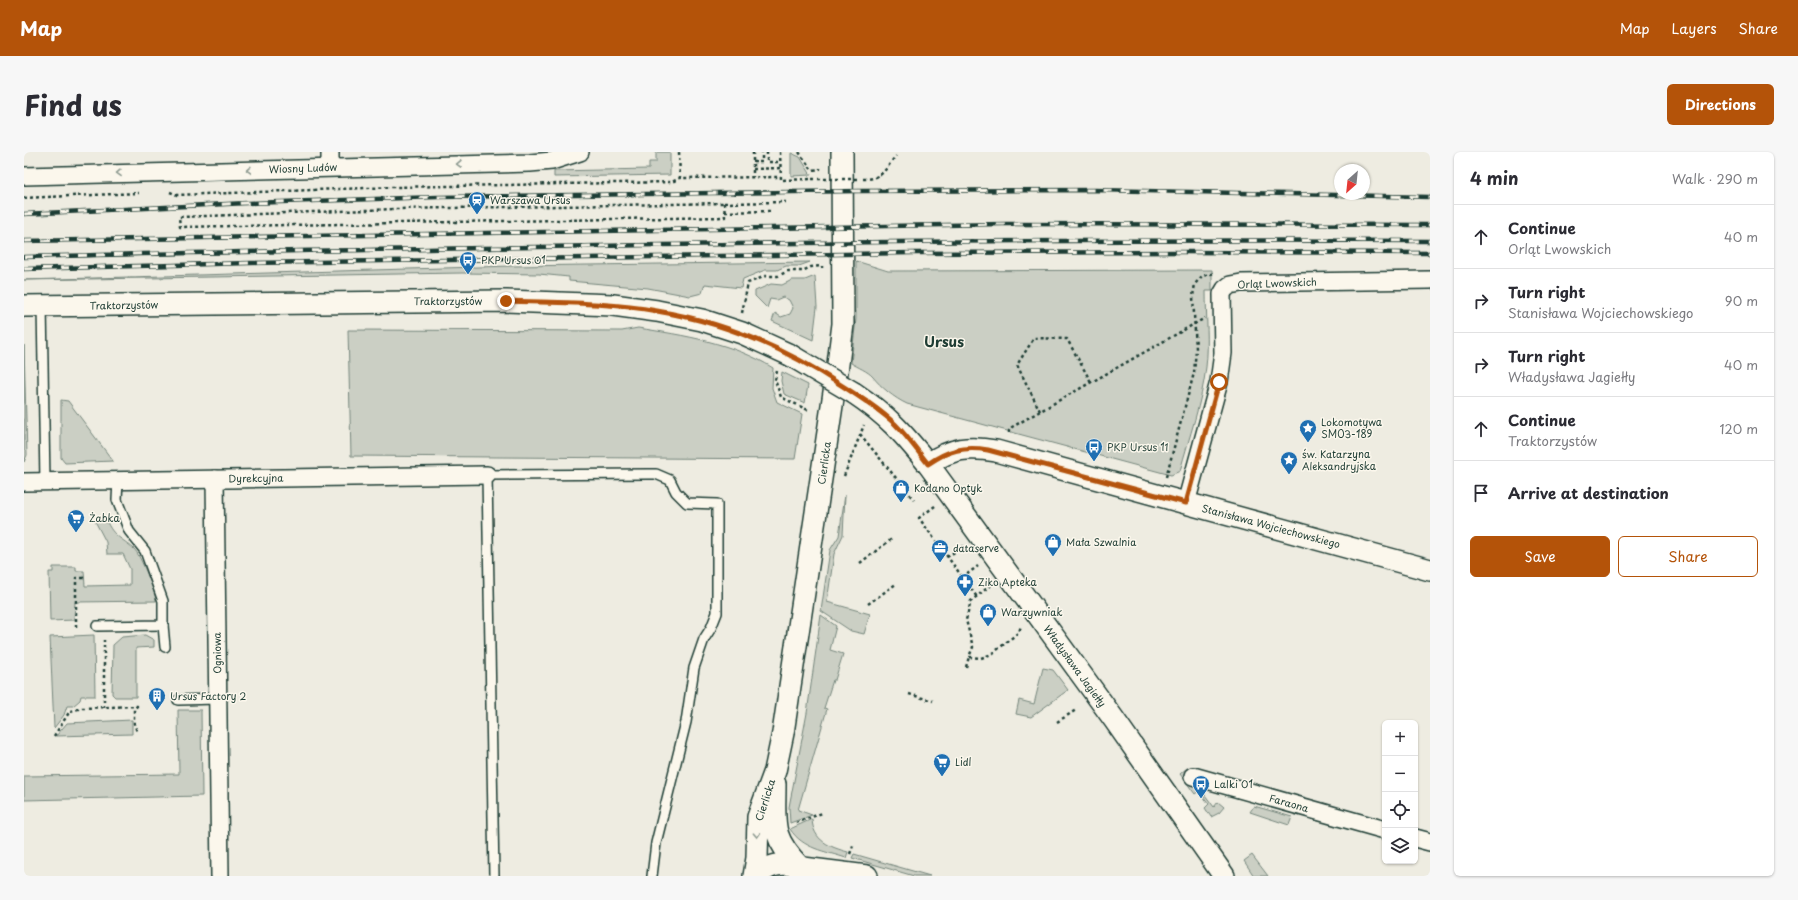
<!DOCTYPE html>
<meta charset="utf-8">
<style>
body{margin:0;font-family:"Playpen Sans",sans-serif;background:#f7f7f7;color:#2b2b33}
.controls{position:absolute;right:12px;bottom:12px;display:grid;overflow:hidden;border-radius:6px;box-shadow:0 1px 3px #0004}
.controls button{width:36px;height:36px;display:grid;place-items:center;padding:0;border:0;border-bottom:1px solid #e1e1e2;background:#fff;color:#2b2b33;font:20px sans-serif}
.compass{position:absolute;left:1310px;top:12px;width:36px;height:36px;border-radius:50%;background:#fff;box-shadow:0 1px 3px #0004;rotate:207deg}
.stop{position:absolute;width:12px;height:12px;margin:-9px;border:3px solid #b45309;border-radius:50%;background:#fff}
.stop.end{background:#b45309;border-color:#fff;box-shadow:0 1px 4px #0008}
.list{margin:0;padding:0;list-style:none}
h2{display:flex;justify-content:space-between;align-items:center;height:52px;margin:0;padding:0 16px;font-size:17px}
h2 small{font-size:13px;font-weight:400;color:#7c7c81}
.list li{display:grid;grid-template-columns:26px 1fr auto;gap:12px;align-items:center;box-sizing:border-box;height:64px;padding:0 16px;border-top:1px solid #e1e1e2}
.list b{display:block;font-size:15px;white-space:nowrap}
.list p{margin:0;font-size:13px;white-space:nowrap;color:#7c7c81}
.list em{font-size:13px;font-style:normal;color:#7c7c81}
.actions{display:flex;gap:8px;padding:12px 16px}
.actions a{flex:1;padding:9px 0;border:1px solid #b45309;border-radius:6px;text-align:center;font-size:14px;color:#b45309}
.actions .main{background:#b45309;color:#fff}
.icon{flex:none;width:22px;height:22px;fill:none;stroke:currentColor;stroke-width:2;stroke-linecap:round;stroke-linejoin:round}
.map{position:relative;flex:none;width:1406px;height:724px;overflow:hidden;border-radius:6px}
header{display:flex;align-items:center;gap:24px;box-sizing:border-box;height:56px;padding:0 20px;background:#b45309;color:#fff}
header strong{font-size:19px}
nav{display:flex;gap:22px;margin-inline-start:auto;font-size:14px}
.intro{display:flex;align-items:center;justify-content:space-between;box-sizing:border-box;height:96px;padding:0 24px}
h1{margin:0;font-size:28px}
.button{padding:10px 18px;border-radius:6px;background:#b45309;color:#fff;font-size:14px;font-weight:700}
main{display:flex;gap:24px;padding:0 24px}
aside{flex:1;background:#fff;border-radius:6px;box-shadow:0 1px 3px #0004}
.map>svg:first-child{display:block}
</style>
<header>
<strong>Map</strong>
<nav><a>Map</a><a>Layers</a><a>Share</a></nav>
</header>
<div class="intro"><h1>Find us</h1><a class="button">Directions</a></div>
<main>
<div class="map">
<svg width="1406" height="724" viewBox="0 0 1406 724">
<rect width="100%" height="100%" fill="#eeece1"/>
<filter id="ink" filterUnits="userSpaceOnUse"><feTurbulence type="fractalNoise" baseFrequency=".025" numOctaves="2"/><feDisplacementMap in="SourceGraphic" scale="8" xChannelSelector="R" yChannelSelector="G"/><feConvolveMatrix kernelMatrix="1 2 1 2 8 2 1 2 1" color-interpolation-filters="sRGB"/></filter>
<g filter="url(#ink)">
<g fill="#cbcfc4" stroke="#75867c">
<polygon points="632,0 646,0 646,23 530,25 530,19 625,17 625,10 632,10"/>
<polygon points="767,1 776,5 787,23 767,24"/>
<path d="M832 109 864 119 1188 118V139H1182C1182 165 1185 190 1182 215 1178 250 1165 285 1156 319L1147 323 883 252C870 246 857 235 849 225 844 219 833 215 827 211L832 167Z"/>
<polygon points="786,110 775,114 762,114 753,118 741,118 719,127 717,136 681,132 678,141 666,144 624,136 545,129 545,125 515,122 438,121 0,128 489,114"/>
<polygon points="791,124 793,155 789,188 748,169 751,161 757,165 766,162 769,156 765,148 759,145 752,148 746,147 743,156 731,144 731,139 747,132 758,133 768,128 781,128"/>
<path d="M614 176C659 183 710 191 749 216L748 236 753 250 778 262 771 307 327 304 324 178 598 179Z"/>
<polygon points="0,193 3,303 0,310"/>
<polygon points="758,220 784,233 781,251 760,242 757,229"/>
<polygon points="37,248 44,249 89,309 41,311 37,306"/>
<polygon points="821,343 819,383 810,402 803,450 846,462 840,482 827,479 797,459 806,398 815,384"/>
<path d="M82 368C90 386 97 385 110 397 116 402 132 442 132 449L51 450 50 468 26 469 25 420H29V415H52V419H60L61 434 106 433V417L99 402H83L82 390 71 369Z"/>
<polygon points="797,463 812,474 806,498 819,502 811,528 809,528 800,556 803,557 774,658 788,663 766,671 765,655 783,561"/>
<polygon points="70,483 71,544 57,544 56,548 49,554 43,554 40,563 30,576 26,485"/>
<polygon points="121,483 130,488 130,495 112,496 112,545 91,545 88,542 89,493 98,485"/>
<polygon points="1019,516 1029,518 1044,538 1007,565 992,562 995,548 1010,552"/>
<polygon points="154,558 177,558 178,644 0,648 0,624 155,622"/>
<polygon points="108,568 108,582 32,584 43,571"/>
<polygon points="1163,616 1169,618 1166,632 1175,635 1190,655 1194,650 1200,655 1195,661 1187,665 1181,656 1185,652 1175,639 1171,642 1156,622"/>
<polygon points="1230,654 1268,665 1265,673 1226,660"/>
<path d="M788 667C789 689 806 695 824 700L822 706C801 699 779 697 766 677Z"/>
<polygon points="830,702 906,724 890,724 828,706"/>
<polygon points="1228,703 1244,724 1230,724 1220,709"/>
</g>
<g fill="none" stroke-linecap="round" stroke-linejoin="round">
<g stroke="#1f3d34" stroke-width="12">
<g id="service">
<polyline points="18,154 21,330"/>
<polyline points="139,473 141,495"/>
<polyline points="73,474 139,473 139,449 121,399 105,379 93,348 94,328"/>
<polyline points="154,548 194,547"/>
<polyline points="470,724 463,323 625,322 632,322 646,328 652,340 663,351 693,352 693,461 687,476 680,487 670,516 662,570 632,691 628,724"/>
</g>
</g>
<g stroke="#1f3d34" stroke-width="20">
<g id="minor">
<polyline points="306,0 306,15"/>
<polyline points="0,24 506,11 528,9 556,0"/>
<polyline points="191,327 196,724"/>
<polyline points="0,330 463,323"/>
<polyline points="1162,351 1195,230 1199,201 1198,142 1201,137 1206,133 1217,131 1406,128"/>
<polyline points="1169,624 1361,678"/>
<polyline points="1391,686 1406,690"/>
</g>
</g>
<g stroke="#1f3d34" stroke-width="24">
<g id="tertiary">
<polyline points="0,154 482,149 589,153 633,159 678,168 718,181 766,203"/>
<path d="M830 241C863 263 879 281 904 312L1089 566 1200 724"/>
<path d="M904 312C927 296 945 294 972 299L1406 418"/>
<path d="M751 632C751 672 746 684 775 714"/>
<polyline points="779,716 843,724"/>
<polyline points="730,724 733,706 734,665 751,619 759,581 813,220 819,172 818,0"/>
<path d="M733 724C746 711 764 709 780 717"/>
</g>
</g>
<g stroke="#1f3d34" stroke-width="2.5" stroke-dasharray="3 3" stroke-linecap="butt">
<polyline points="655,0 656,26"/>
<polyline points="729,0 729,25"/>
<polyline points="743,0 743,10 756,10"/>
<polyline points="756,0 757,28 788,27"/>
<polyline points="775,0 788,18 796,17 796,16"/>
<polyline points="729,10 738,10 738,0"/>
<polyline points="729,17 757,16"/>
<path d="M839 27C859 27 860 18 872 4"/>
<polyline points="146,40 153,43 370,35 648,30 656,26 757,25"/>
<polyline points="0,46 115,41"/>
<polygon points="700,51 701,65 156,75 155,65 371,57"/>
<polyline points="700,51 762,50"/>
<polyline points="701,60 748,59"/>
<polyline points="718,161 724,131 742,124 754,124 764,119 778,119 787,115 798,114 798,116"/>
<polyline points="753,219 751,228 757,245 786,259"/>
<polyline points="1016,259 993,213 1010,186 1043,187 1067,230"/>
<polyline points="985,281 985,279 988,275 1181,166"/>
<polyline points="836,282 890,348"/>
<polyline points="820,324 840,273"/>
<polyline points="1142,325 1170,221 1172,197 1169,144 1171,132 1178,124 1191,121"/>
<polyline points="911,354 895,366 953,445"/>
<polyline points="923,405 939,394"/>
<polyline points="836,411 869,386"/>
<polyline points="938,426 954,414"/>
<polyline points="967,433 947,449 942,468 949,495 945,505 957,506 968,502 995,480 997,474"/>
<polyline points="844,452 872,432"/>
<polyline points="52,475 52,426 61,426"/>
<polyline points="942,515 945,505"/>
<polyline points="885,542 909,549"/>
<polyline points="80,556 80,488"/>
<polyline points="1033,570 1052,558"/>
<polyline points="30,584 46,559 58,556 113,554 110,557 110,571 113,580"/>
<polyline points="772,671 798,661"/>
<polyline points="826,702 830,691"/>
</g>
<use href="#service" stroke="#fbf7ec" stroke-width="9"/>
<use href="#minor" stroke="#fbf7ec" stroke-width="17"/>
<use href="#tertiary" stroke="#fbf7ec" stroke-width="21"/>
<g stroke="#1f3d34" stroke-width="4.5">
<g id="rail">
<polyline points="0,62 223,51 414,45 835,39 1072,38 1406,45"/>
<polyline points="0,89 979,72 1406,73"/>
<path d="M0 105C153 100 306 99 459 96 775 90 1090 87 1406 89"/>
<polyline points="0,117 226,111 889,101 1159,100 1406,101"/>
</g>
</g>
<use href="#rail" stroke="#fbf7ec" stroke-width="3" stroke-dasharray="9" stroke-linecap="butt"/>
<g stroke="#1f3d34" stroke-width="24" stroke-linecap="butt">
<polyline id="tertiary-bridge" points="766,203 830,241"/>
</g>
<polyline stroke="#1f3d34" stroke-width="2.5" stroke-dasharray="3 3" stroke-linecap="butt" points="788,27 836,27"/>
<use href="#tertiary-bridge" stroke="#fbf7ec" stroke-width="21"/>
</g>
<defs><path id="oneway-chevron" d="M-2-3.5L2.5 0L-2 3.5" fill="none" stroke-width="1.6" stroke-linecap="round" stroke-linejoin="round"/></defs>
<g stroke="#8d9a90">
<use href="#oneway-chevron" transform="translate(435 12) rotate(179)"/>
<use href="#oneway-chevron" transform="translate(225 18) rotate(178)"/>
<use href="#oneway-chevron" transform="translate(95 21) rotate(178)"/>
<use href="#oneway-chevron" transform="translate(733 683) rotate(87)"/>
</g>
</g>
<g fill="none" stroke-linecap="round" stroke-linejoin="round" filter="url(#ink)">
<path stroke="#b45309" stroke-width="5" d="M482 149C532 151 583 150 633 159 700 170 761 196 817 233 836 245 855 257 871 272 883 284 893 298 904 312 924 298 940 294 964 298L1162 351 1195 230"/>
</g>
<defs>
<g id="station-pin" transform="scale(0.9)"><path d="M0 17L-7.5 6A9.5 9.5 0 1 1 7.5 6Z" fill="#1f6fb2" stroke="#fbf7ec"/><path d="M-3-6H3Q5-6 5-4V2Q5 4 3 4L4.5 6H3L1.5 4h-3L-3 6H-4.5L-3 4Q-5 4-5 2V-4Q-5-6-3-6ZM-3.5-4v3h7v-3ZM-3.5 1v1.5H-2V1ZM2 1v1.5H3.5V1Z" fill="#fff"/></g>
<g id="bus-pin" transform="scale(0.9)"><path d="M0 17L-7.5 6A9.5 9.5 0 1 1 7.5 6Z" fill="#1f6fb2" stroke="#fbf7ec"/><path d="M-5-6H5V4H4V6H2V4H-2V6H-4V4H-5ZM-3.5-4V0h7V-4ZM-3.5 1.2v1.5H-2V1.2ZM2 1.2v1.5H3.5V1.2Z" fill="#fff"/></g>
<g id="sight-pin" transform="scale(0.9)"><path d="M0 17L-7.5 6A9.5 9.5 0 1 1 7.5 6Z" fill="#1f6fb2" stroke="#fbf7ec"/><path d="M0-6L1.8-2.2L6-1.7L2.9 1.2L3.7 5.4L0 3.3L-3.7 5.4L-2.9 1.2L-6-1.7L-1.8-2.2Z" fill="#fff"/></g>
<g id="shop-pin" transform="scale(0.9)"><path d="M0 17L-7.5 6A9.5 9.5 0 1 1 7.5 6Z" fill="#1f6fb2" stroke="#fbf7ec"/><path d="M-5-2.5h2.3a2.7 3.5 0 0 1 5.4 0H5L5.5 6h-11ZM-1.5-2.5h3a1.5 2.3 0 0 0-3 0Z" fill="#fff"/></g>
<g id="supermarket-pin" transform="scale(0.9)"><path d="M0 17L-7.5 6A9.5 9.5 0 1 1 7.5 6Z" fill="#1f6fb2" stroke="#fbf7ec"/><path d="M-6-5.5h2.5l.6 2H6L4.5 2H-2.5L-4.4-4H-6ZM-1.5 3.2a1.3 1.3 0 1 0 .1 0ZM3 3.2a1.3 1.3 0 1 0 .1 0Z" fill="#fff"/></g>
<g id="office-pin" transform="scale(0.9)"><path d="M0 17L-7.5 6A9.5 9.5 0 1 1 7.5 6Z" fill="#1f6fb2" stroke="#fbf7ec"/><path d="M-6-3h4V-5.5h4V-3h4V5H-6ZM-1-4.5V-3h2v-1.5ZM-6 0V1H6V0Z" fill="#fff"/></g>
<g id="pharmacy-pin" transform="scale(0.9)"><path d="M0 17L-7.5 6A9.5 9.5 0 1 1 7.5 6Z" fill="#1f6fb2" stroke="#fbf7ec"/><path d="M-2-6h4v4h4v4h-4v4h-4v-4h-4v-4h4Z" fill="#fff"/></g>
<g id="building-pin" transform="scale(0.9)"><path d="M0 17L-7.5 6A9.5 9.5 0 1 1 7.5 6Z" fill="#1f6fb2" stroke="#fbf7ec"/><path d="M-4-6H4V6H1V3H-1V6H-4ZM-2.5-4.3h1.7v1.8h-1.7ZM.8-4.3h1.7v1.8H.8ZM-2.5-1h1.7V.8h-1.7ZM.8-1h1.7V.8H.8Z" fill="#fff"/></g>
</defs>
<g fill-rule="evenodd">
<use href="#station-pin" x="453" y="48"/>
<use href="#bus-pin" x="444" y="108"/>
<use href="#sight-pin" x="1284" y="276"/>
<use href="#bus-pin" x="1070" y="295"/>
<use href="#sight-pin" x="1265" y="308"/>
<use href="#shop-pin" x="877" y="336"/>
<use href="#supermarket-pin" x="52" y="366"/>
<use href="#shop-pin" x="1029" y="390"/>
<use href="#office-pin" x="916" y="396"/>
<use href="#pharmacy-pin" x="941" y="430"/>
<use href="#shop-pin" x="964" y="460"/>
<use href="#building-pin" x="133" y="544"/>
<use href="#supermarket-pin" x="918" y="610"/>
<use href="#bus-pin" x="1177" y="632"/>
</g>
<g text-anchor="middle" stroke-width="3" stroke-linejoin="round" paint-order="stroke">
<g font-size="10" fill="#1f3d34" stroke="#fbf7ec">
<text transform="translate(279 16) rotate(-2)" y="4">Wiosny Ludów</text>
<text transform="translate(1253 131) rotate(-2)" y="4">Orląt Lwowskich</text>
<text x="424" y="153">Traktorzystów</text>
<text transform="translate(100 153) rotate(-1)" y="4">Traktorzystów</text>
<text transform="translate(800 311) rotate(-82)" y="4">Cierlicka</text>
<text transform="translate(232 326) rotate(-1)" y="4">Dyrekcyjna</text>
<text transform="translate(1247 374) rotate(15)" y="4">Stanisława Wojciechowskiego</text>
<text transform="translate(193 501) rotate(-91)" y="4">Ogniowa</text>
<text transform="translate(1051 514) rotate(54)" y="4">Władysława Jagiełły</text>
<text transform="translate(741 648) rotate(-72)" y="4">Cierlicka</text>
<text transform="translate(1265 651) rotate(16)" y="4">Faraona</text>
</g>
<g font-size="10" fill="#1f3d34" stroke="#fbf7ec" text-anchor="start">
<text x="466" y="52">Warszawa Ursus</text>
<text x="457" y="112">PKP Ursus 01</text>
<text x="1297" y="274">Lokomotywa<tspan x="1297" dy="12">SM03-189</tspan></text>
<text x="1083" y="299">PKP Ursus 11</text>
<text x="1278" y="306">św. Katarzyna<tspan x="1278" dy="12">Aleksandryjska</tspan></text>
<text x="890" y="340">Kodano Optyk</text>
<text x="65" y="370">Żabka</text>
<text x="1042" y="394">Mała Szwalnia</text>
<text x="929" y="400">dataserve</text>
<text x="954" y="434">Ziko Apteka</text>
<text x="977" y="464">Warzywniak</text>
<text x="146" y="548">Ursus Factory 2</text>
<text x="931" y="614">Lidl</text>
<text x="1190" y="636">Lalki 01</text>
</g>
<g font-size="14" font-weight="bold" fill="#1f3d34" stroke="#fbf7ec">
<text x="920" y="195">Ursus</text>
</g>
</g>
</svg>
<div class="controls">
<button>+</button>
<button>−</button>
<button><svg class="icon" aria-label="locate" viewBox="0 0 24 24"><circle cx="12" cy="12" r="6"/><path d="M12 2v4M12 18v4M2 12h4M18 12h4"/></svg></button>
<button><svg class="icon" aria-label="layers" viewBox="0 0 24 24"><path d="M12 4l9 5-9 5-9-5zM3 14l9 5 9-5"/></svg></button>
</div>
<svg class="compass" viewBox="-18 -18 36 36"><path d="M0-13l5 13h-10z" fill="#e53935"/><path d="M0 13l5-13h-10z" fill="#7c7c81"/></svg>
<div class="stop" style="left:1195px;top:230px"></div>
<div class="stop end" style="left:482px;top:149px"></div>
</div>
<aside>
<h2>4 min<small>Walk · 290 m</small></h2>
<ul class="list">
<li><svg class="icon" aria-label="ahead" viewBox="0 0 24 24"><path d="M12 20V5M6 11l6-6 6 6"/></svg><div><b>Continue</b><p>Orląt Lwowskich</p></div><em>40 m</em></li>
<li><svg class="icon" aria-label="right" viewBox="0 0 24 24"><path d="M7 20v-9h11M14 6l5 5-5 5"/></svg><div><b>Turn right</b><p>Stanisława Wojciechowskiego</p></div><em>90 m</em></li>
<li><svg class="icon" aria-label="right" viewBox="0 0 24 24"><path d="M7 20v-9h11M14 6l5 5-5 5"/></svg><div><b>Turn right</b><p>Władysława Jagiełły</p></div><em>40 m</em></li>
<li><svg class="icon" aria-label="ahead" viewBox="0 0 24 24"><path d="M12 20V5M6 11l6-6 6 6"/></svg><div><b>Continue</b><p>Traktorzystów</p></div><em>120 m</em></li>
<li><svg class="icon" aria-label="arrive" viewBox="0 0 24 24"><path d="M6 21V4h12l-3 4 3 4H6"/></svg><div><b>Arrive at destination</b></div></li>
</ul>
<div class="actions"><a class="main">Save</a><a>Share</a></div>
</aside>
</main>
